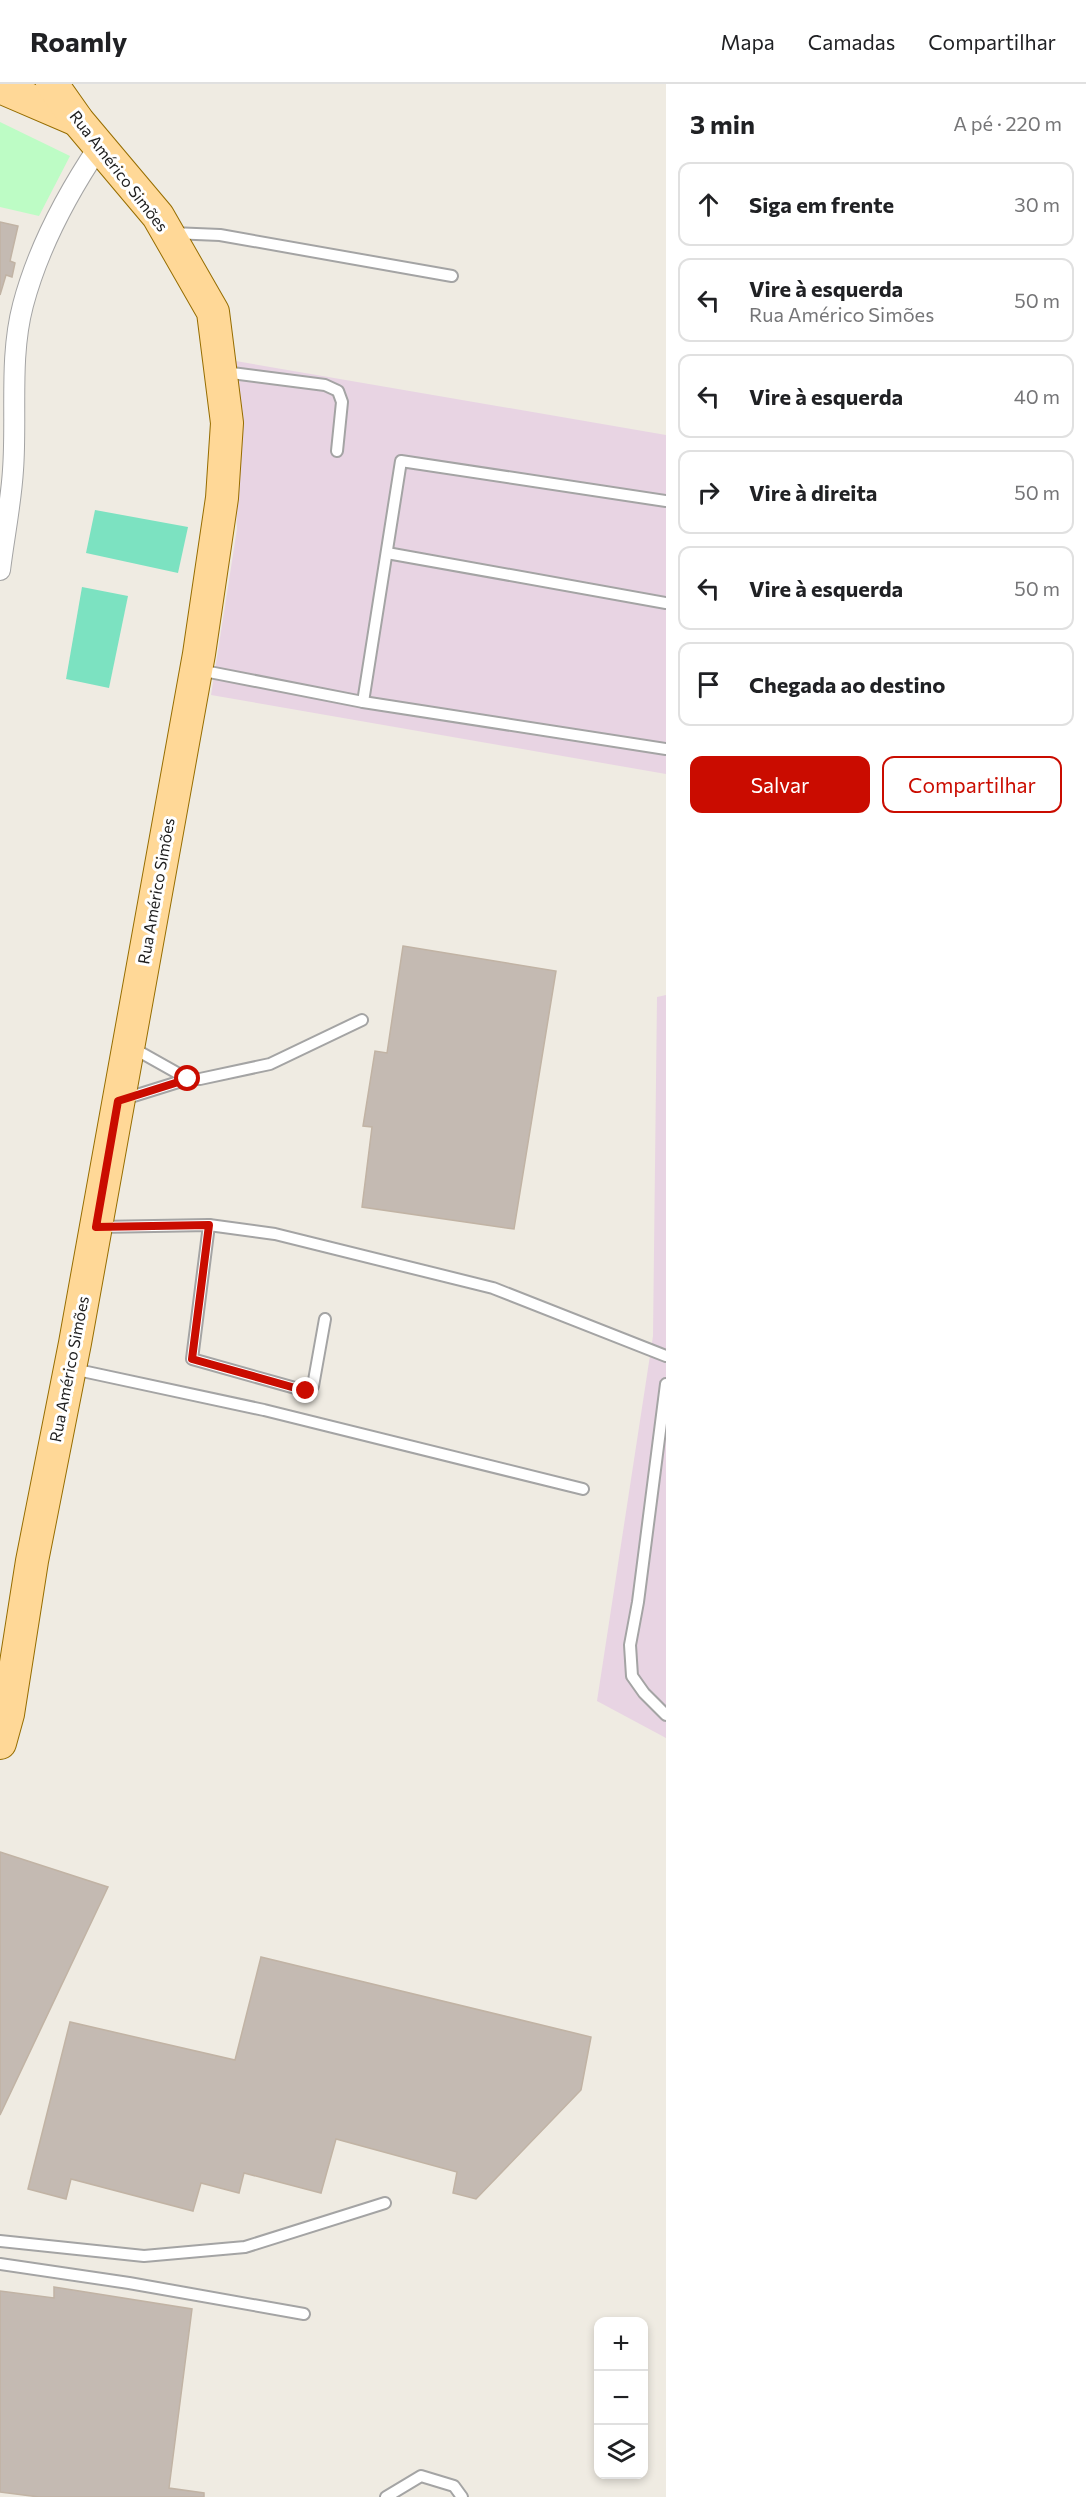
<!DOCTYPE html>
<html lang="pt">
<meta charset="utf-8">
<style>
body{margin:0;font-family:Commissioner,sans-serif;background:#f6f6f6;color:#202124}
.controls{position:absolute;right:18px;bottom:18px;display:grid;overflow:hidden;border-radius:12px;box-shadow:0 3px 9px #0003}
.controls button{width:54px;height:54px;display:grid;place-items:center;padding:0;border:0;border-bottom:2px solid #e0e0e0;background:#fff;color:#202124;font:30px sans-serif}
.stop{position:absolute;width:18px;height:18px;margin:-14px;border:4px solid #ca0c00;border-radius:50%;background:#fff}
.stop.end{background:#ca0c00;border-color:#fff;box-shadow:0 2px 6px #0008}
.list{margin:0;padding:0;list-style:none}
h2{display:flex;justify-content:space-between;align-items:center;height:78px;margin:0;padding:0 24px;font-size:26px}
h2 small{font-size:20px;font-weight:400;color:#757577}
.list li{display:grid;grid-template-columns:39px 1fr auto;gap:18px;align-items:center;box-sizing:border-box;height:84px;margin:0 12px 12px;padding:0 12px;border:2px solid #e0e0e0;border-radius:12px}
.list b{display:block;font-size:22px;white-space:nowrap}
.list p{margin:0;font-size:20px;white-space:nowrap;color:#757577}
.list em{font-size:20px;font-style:normal;color:#757577}
.actions{display:flex;gap:12px;padding:18px 24px}
.actions a{flex:1;padding:14px 0;border:2px solid #ca0c00;border-radius:12px;text-align:center;font-size:21px;color:#ca0c00}
.actions .main{background:#ca0c00;color:#fff}
.icon{flex:none;width:33px;height:33px;fill:none;stroke:currentColor;stroke-width:2;stroke-linecap:round;stroke-linejoin:round}
.map{position:relative;flex:none;width:666px;height:2413px;overflow:hidden}
header{display:flex;align-items:center;gap:36px;box-sizing:border-box;height:84px;padding:0 30px;background:#fff;border-bottom:2px solid #e0e0e0}
header strong{font-size:28px}
nav{display:flex;gap:33px;margin-inline-start:auto;font-size:21px}
main{display:flex}
aside{flex:1;background:#fff}
.map>svg:first-child{display:block}
</style>
<header>
<strong>Roamly</strong>
<nav><a>Mapa</a><a>Camadas</a><a>Compartilhar</a></nav>
</header>
<main>
<div class="map">
<svg width="666" height="2413" viewBox="0 0 666 2413">
<rect width="100%" height="100%" fill="#efebe2"/>
<g fill="#e8d4e3">
<polygon points="230,276 666,351 666,690 211,611 237,445"/>
<polygon points="666,911 666,1654 597,1617 653,1252 657,913"/>
</g>
<polygon fill="#bdfcc5" points="0,38 70,72 39,132 0,123"/>
<g fill="#7ce2c1">
<polygon points="95,426 188,443 178,489 86,469"/>
<polygon points="82,503 128,512 109,604 66,595"/>
</g>
<g fill="#c4bab2" stroke="#c1b3a4" stroke-width="1.5">
<polygon points="0,138 18,142 10,177 15,179 12,193 6,191 0,211"/>
<polygon points="403,862 556,887 514,1145 362,1123 372,1043 363,1042 375,967 387,969"/>
<polygon points="0,1768 108,1803 0,2031"/>
<polygon points="261,1873 591,1953 581,2006 476,2115 453,2109 457,2088 336,2055 321,2109 244,2089 239,2109 201,2099 193,2127 71,2095 66,2115 28,2105 70,1938 235,1976"/>
<polygon points="54,2203 192,2225 169,2404 204,2409 204,2413 39,2413 0,2408 0,2207 54,2214"/>
</g>
<g fill="none" stroke-linecap="round" stroke-linejoin="round">
<g stroke="#a4a4a4" stroke-width="14">
<g id="lane">
<polyline points="172,149 220,151 452,192"/>
<polyline points="224,288 325,301 338,307 342,318 337,367"/>
<polyline points="387,469 666,519"/>
<polyline points="199,586 363,618 666,665"/>
<polyline points="363,618 401,377 666,417"/>
<polyline points="131,963 188,995 200,995 270,980 362,936"/>
<polyline points="124,1015 188,995"/>
<polyline points="209,1141 192,1275 306,1307 313,1302 325,1235"/>
<polyline points="99,1143 209,1141 275,1150 493,1204 666,1272"/>
<polyline points="73,1285 264,1326 583,1405"/>
<polyline points="666,1300 638,1518 630,1561 632,1592 644,1609 666,1631"/>
<polyline points="0,2157 144,2172 245,2163 385,2119"/>
<polyline points="0,2180 129,2199 304,2230"/>
<polyline points="386,2413 421,2392 454,2402 462,2413"/>
</g>
</g>
<g stroke="#a4a4a4" stroke-width="22">
<path id="street" d="M0 486C4 453 11 419 13 386 17 332 9 274 23 221 38 164 67 110 100 61"/>
</g>
<g stroke="#966d00" stroke-width="34">
<g id="primary">
<polyline points="0,3 77,36"/>
<polyline points="0,1659 8,1630 32,1477 75,1259 199,570 222,414 227,339 213,228 158,132 78,37 52,0"/>
</g>
</g>
<use href="#lane" stroke="#fff" stroke-width="10"/>
<use href="#street" stroke="#fff" stroke-width="20"/>
<use href="#primary" stroke="#ffd897" stroke-width="32"/>
</g>
<g fill="none" stroke-linecap="round" stroke-linejoin="round">
<polyline stroke="#ca0c00" stroke-width="8" points="188,995 118,1017 96,1143 209,1141 192,1275 306,1307"/>
</g>
<g text-anchor="middle" stroke-width="6" stroke-linejoin="round" paint-order="stroke">
<g font-size="16" fill="#1d1d1d" stroke="#fff">
<text transform="translate(119 87) rotate(52)" y="6">Rua Américo Simões</text>
<text transform="translate(156 807) rotate(-80)" y="6">Rua Américo Simões</text>
<text transform="translate(69 1285) rotate(-79)" y="6">Rua Américo Simões</text>
</g>
</g>
</svg>
<div class="controls">
<button>+</button>
<button>−</button>
<button><svg class="icon" aria-label="layers" viewBox="0 0 24 24"><path d="M12 4l9 5-9 5-9-5zM3 14l9 5 9-5"/></svg></button>
</div>
<div class="stop" style="left:188px;top:995px"></div>
<div class="stop end" style="left:306px;top:1307px"></div>
</div>
<aside>
<h2>3 min<small>A pé · 220 m</small></h2>
<ul class="list">
<li><svg class="icon" aria-label="ahead" viewBox="0 0 24 24"><path d="M12 20V5M6 11l6-6 6 6"/></svg><div><b>Siga em frente</b></div><em>30 m</em></li>
<li><svg class="icon" aria-label="left" viewBox="0 0 24 24"><path d="M17 20v-9H6M10 6l-5 5 5 5"/></svg><div><b>Vire à esquerda</b><p>Rua Américo Simões</p></div><em>50 m</em></li>
<li><svg class="icon" aria-label="left" viewBox="0 0 24 24"><path d="M17 20v-9H6M10 6l-5 5 5 5"/></svg><div><b>Vire à esquerda</b></div><em>40 m</em></li>
<li><svg class="icon" aria-label="right" viewBox="0 0 24 24"><path d="M7 20v-9h11M14 6l5 5-5 5"/></svg><div><b>Vire à direita</b></div><em>50 m</em></li>
<li><svg class="icon" aria-label="left" viewBox="0 0 24 24"><path d="M17 20v-9H6M10 6l-5 5 5 5"/></svg><div><b>Vire à esquerda</b></div><em>50 m</em></li>
<li><svg class="icon" aria-label="arrive" viewBox="0 0 24 24"><path d="M6 21V4h12l-3 4 3 4H6"/></svg><div><b>Chegada ao destino</b></div></li>
</ul>
<div class="actions"><a class="main">Salvar</a><a>Compartilhar</a></div>
</aside>
</main>
